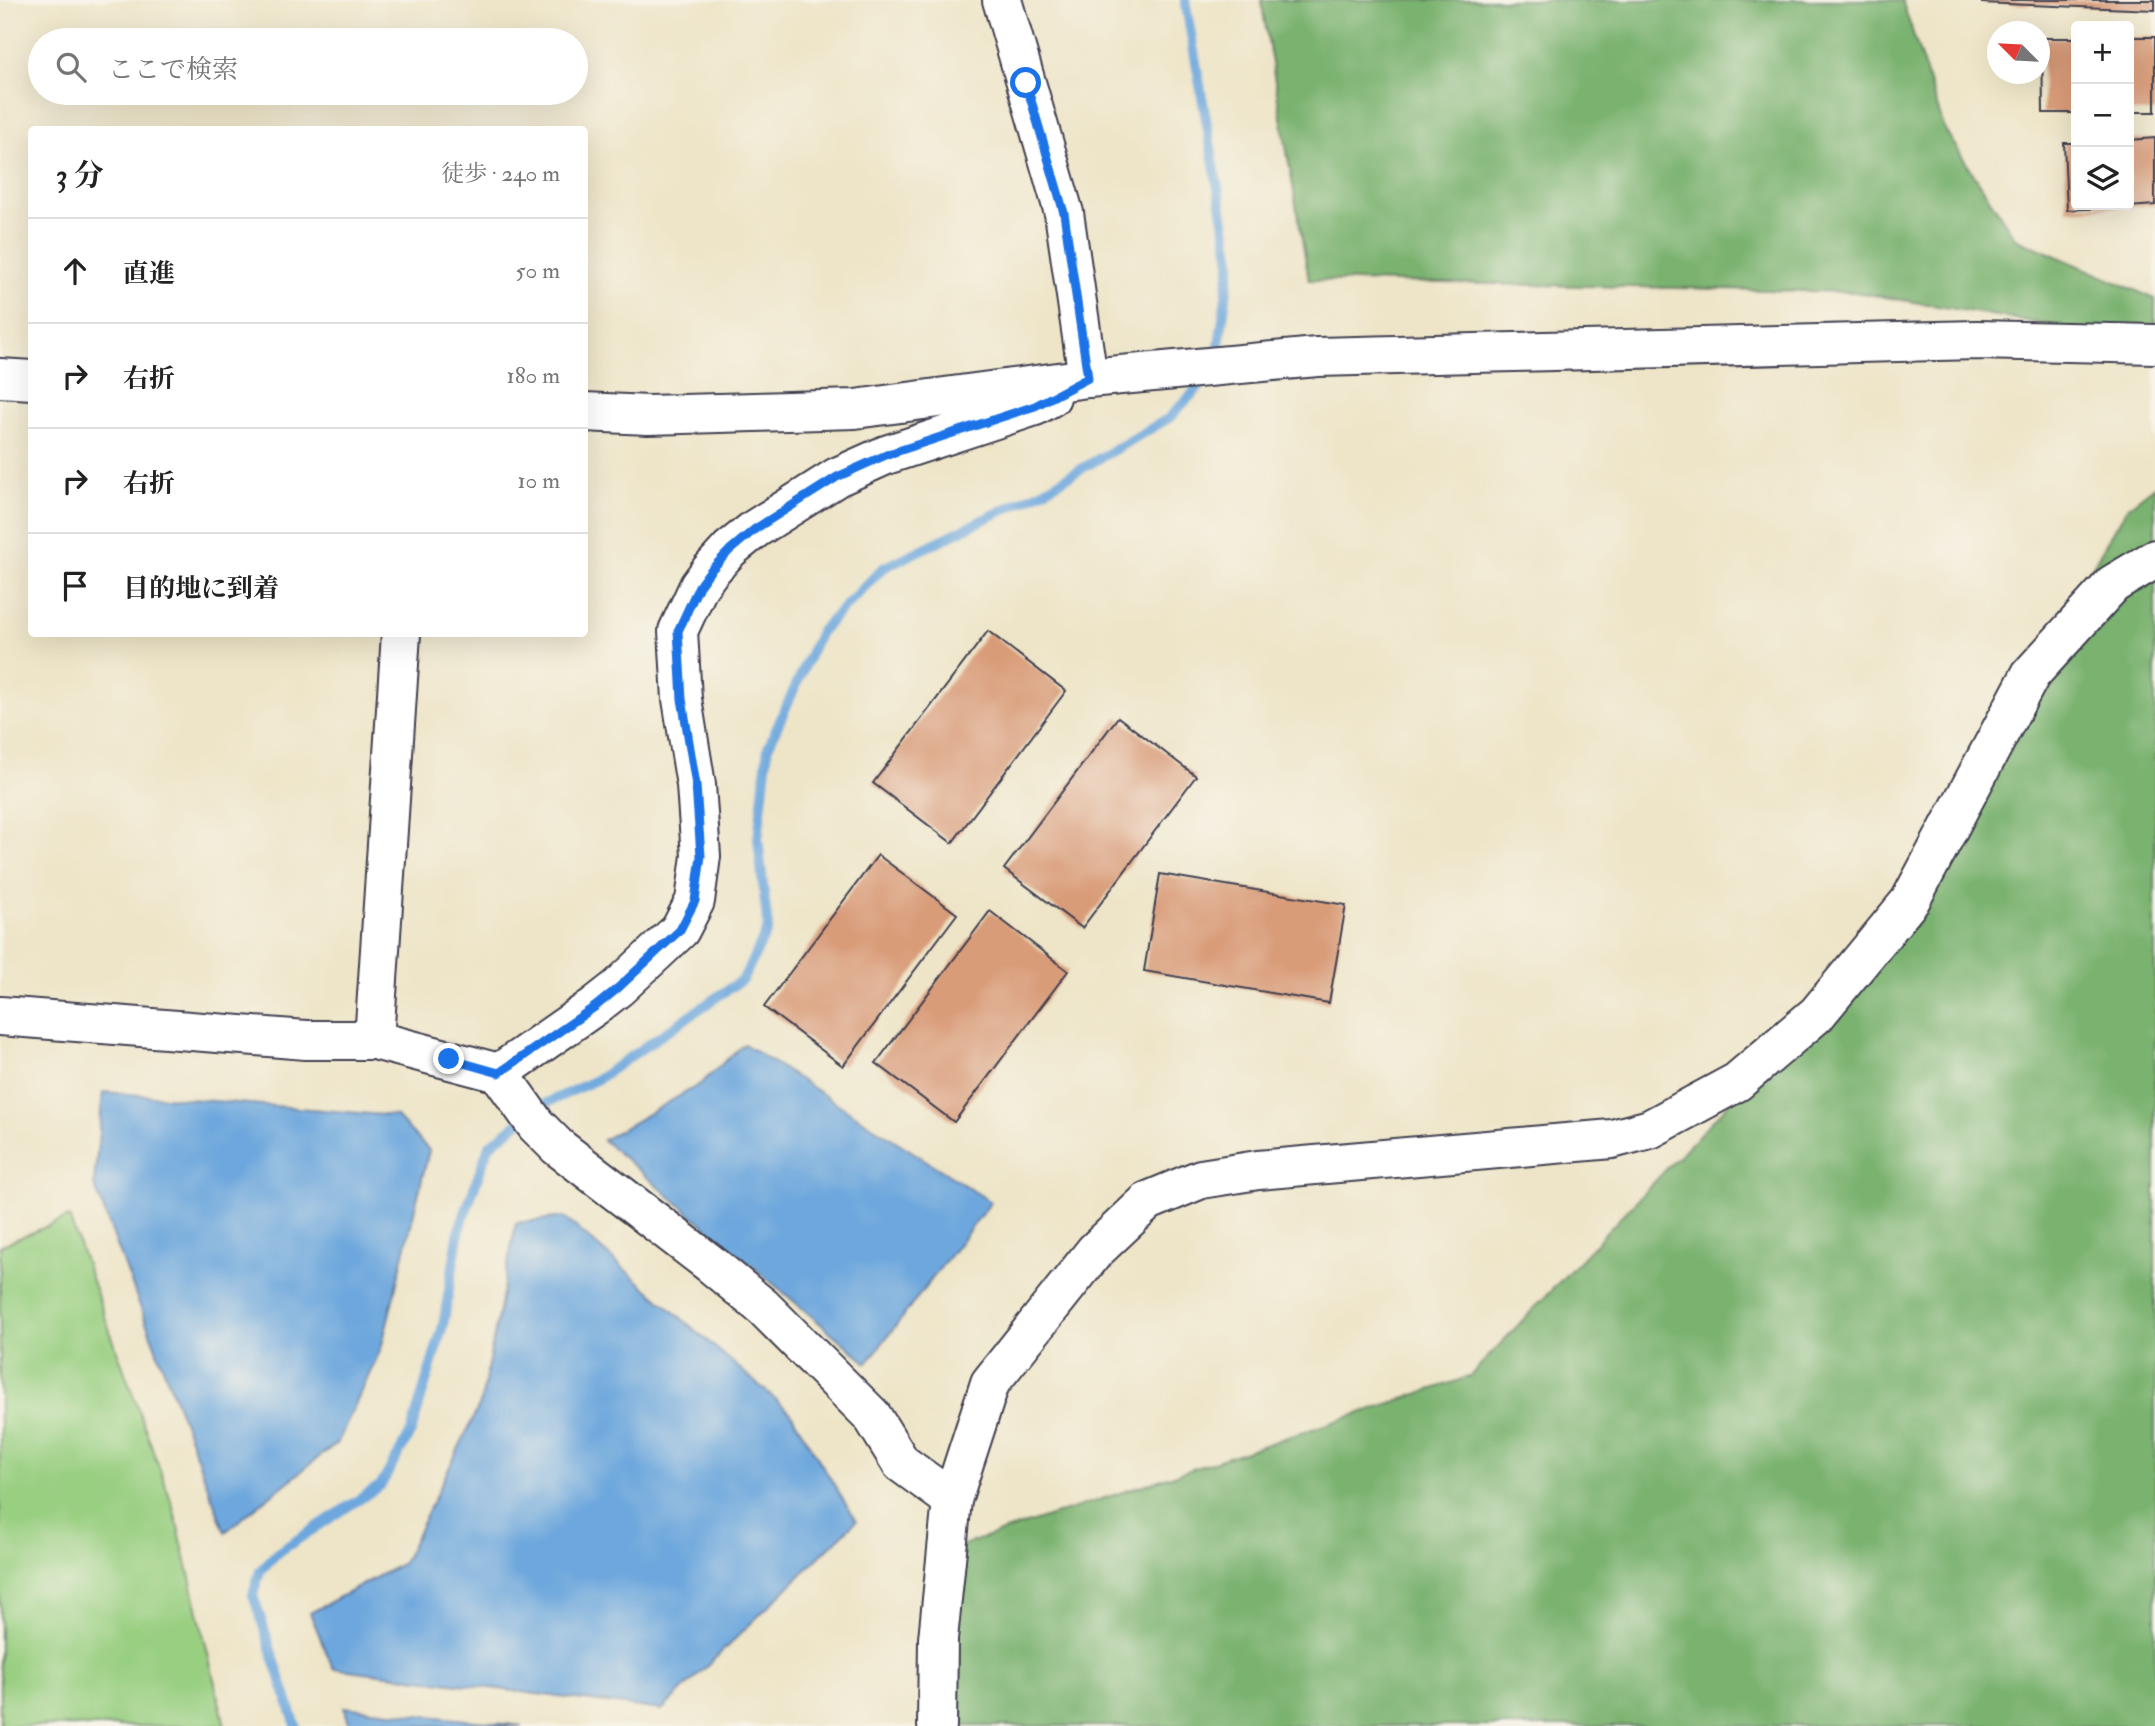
<!DOCTYPE html>
<html lang="ja">
<meta charset="utf-8">
<style>
body{margin:0;font-family:"IM FELL Double Pica","Noto Serif JP",serif;background:#f2f2f2;color:#222}
.controls{position:absolute;right:21px;top:21px;display:grid;overflow:hidden;border-radius:7px;box-shadow:0 7px 28px #0002}
.controls button{width:63px;height:63px;display:grid;place-items:center;padding:0;border:0;border-bottom:2px solid #e0e0e0;background:#fff;color:#222;font:35px sans-serif}
.compass{position:absolute;left:1987px;top:21px;width:63px;height:63px;border-radius:50%;background:#fff;box-shadow:0 7px 28px #0002;rotate:294deg}
.stop{position:absolute;width:21px;height:21px;margin:-16px;border:5px solid #1a73e8;border-radius:50%;background:#fff}
.stop.end{background:#1a73e8;border-color:#fff;box-shadow:0 2px 7px #0008}
.list{margin:0;padding:0;list-style:none}
h2{display:flex;justify-content:space-between;align-items:center;height:91px;margin:0;padding:0 28px;font-size:30px}
h2 small{font-size:23px;font-weight:400;color:#767676}
.list li{display:grid;grid-template-columns:46px 1fr auto;gap:21px;align-items:center;box-sizing:border-box;height:105px;padding:0 28px;border-top:2px solid #e0e0e0}
.list b{display:block;font-size:26px;white-space:nowrap}
.list em{font-size:23px;font-style:normal;color:#767676}
.icon{flex:none;width:38px;height:38px;fill:none;stroke:currentColor;stroke-width:2;stroke-linecap:round;stroke-linejoin:round}
.map{position:relative;flex:none;width:2155px;height:1726px;overflow:hidden}
.search{position:absolute;background:#fff;box-shadow:0 7px 28px #0002;left:28px;top:28px;width:560px;height:77px;display:flex;align-items:center;gap:18px;box-sizing:border-box;padding:0 24px;border-radius:38px;color:#767676;font-size:26px}
.panel{position:absolute;background:#fff;box-shadow:0 7px 28px #0002;left:28px;top:126px;width:560px;height:511px;border-radius:7px}
.map>svg:first-child{display:block}
</style>
<div class="map">
<svg width="2155" height="1726" viewBox="0 0 2155 1726">
<rect width="100%" height="100%" fill="#f7f3e8"/>
<filter id="ink" filterUnits="userSpaceOnUse"><feTurbulence type="fractalNoise" baseFrequency=".0143" numOctaves="2"/><feDisplacementMap in="SourceGraphic" scale="14" xChannelSelector="R" yChannelSelector="G"/><feConvolveMatrix kernelMatrix="1 2 1 2 8 2 1 2 1" color-interpolation-filters="sRGB"/></filter>
<filter id="wash" filterUnits="userSpaceOnUse"><feTurbulence type="fractalNoise" baseFrequency=".00686" numOctaves="4" result="noise"/><feDisplacementMap in="SourceGraphic" scale="28" xChannelSelector="R" yChannelSelector="G"/><feGaussianBlur stdDeviation="1.57" result="paint"/><feColorMatrix in="noise" values="0 0 0 0 0 0 0 0 0 0 0 0 0 0 0 0 0 1.4 0 .05"/><feComposite in="paint" operator="in"/></filter>
<g filter="url(#wash)">
<rect width="100%" height="100%" fill="#eee5c8"/>
<polygon fill="#99cf81" stroke="#5e785e" stroke-width="2" points="69,1217 173,1506 225,1726 0,1726 0,1246"/>
<g fill="#7ab26f" stroke="#4e6a55" stroke-width="2">
<polygon points="1261,0 1902,0 1945,130 2015,238 2155,299 2155,351 2073,329 1855,292 1309,280"/>
<polygon points="2155,486 2155,1726 929,1726 960,1546 1469,1377 1843,983 2128,507"/>
</g>
<g fill="#6da7dd" stroke="#48648c" stroke-width="2">
<polygon points="744,1044 991,1202 867,1363 603,1140 700,1084"/>
<polygon points="103,1092 396,1116 429,1150 381,1349 338,1442 225,1532 94,1184"/>
<polygon points="564,1217 790,1412 856,1521 662,1710 333,1668 310,1613 403,1563 481,1402 516,1223"/>
<polygon points="344,1707 523,1726 350,1726"/>
</g>
<g fill="none" stroke-linecap="round" stroke-linejoin="round">
<g stroke="#6da7dd" stroke-width="10">
<polyline points="1185,0 1231,261 1217,360"/>
<polyline points="296,1726 253,1595 260,1571 277,1553 381,1485 411,1432 443,1326 459,1230 489,1146 538,1107 598,1079 743,979 768,929 758,839 768,747 820,632 883,568 1045,490 1169,418 1209,377"/>
</g>
</g>
<g id="blocks">
<g fill="#d99c79">
<polygon points="1982,0 2155,0 2155,10 1982,3"/>
<rect x="2129" y="37" width="26" height="75"/>
<polygon points="2042,38 2076,38 2076,113 2043,113"/>
<polygon points="2155,138 2155,205 2129,207 2129,140"/>
<polygon points="2064,143 2076,143 2076,205 2125,205 2125,207 2067,210"/>
<polygon points="988,631 1066,691 952,843 873,783"/>
<polygon points="1118,717 1196,776 1082,928 1004,869"/>
<polygon points="878,855 957,914 843,1066 764,1007"/>
<polygon points="1160,874 1346,905 1329,1003 1144,971"/>
<polygon points="990,911 1068,971 954,1122 876,1063"/>
</g>
</g>
</g>
<g filter="url(#ink)">
<use href="#blocks" fill-opacity="0" stroke="#413f50" stroke-width="2"/>
<g fill="none" stroke-linecap="round" stroke-linejoin="round">
<g stroke="#413f50" stroke-width="42">
<g id="minor">
<polyline points="1002,0 1064,213 1088,378"/>
<polyline points="0,378 32,380"/>
<polyline points="584,412 648,415 855,409 1088,378 1317,357 1977,340 2155,344"/>
<polyline points="0,1016 306,1040 374,1040 499,1073 536,1125 558,1147 712,1265 763,1307 872,1416 901,1463 952,1500"/>
<polyline points="374,1040 401,634"/>
<polyline points="499,1073 595,1006 618,988 680,930 695,901 701,856 696,785 682,699 678,631 699,586 710,571 730,549 755,529 837,477 886,455 1035,406 1051,397"/>
<polyline points="937,1726 938,1639 952,1500 990,1383 1095,1251 1148,1201 1201,1179 1258,1170 1612,1139 1650,1129 1737,1082 1817,1014 1910,901 2031,674 2113,584 2155,559"/>
</g>
</g>
<use href="#minor" stroke="#fff" stroke-width="38"/>
</g>
</g>
<g fill="none" stroke-linecap="round" stroke-linejoin="round" filter="url(#ink)">
<polyline stroke="#1a73e8" stroke-width="9" points="449,1059 499,1073 596,1006 618,988 680,930 695,901 701,856 696,785 682,699 678,631 699,586 710,571 730,550 755,529 837,477 886,455 1035,406 1088,378 1064,213 1026,83"/>
</g>
</svg>
<div class="controls">
<button>+</button>
<button>−</button>
<button><svg class="icon" aria-label="layers" viewBox="0 0 24 24"><path d="M12 4l9 5-9 5-9-5zM3 14l9 5 9-5"/></svg></button>
</div>
<svg class="compass" viewBox="-18 -18 36 36"><path d="M0-13l5 13h-10z" fill="#e53935"/><path d="M0 13l5-13h-10z" fill="#767676"/></svg>
<div class="stop" style="left:1026px;top:83px"></div>
<div class="stop end" style="left:449px;top:1059px"></div>
<div class="search"><svg class="icon" aria-label="search" viewBox="0 0 24 24"><circle cx="10" cy="10" r="6"/><path d="M15 15l6 6"/></svg>ここで検索</div>
<section class="panel">
<h2>3 分<small>徒歩 · 240 m</small></h2>
<ul class="list">
<li><svg class="icon" aria-label="ahead" viewBox="0 0 24 24"><path d="M12 20V5M6 11l6-6 6 6"/></svg><div><b>直進</b></div><em>50 m</em></li>
<li><svg class="icon" aria-label="right" viewBox="0 0 24 24"><path d="M7 20v-9h11M14 6l5 5-5 5"/></svg><div><b>右折</b></div><em>180 m</em></li>
<li><svg class="icon" aria-label="right" viewBox="0 0 24 24"><path d="M7 20v-9h11M14 6l5 5-5 5"/></svg><div><b>右折</b></div><em>10 m</em></li>
<li><svg class="icon" aria-label="arrive" viewBox="0 0 24 24"><path d="M6 21V4h12l-3 4 3 4H6"/></svg><div><b>目的地に到着</b></div></li>
</ul>
</section>
</div>
